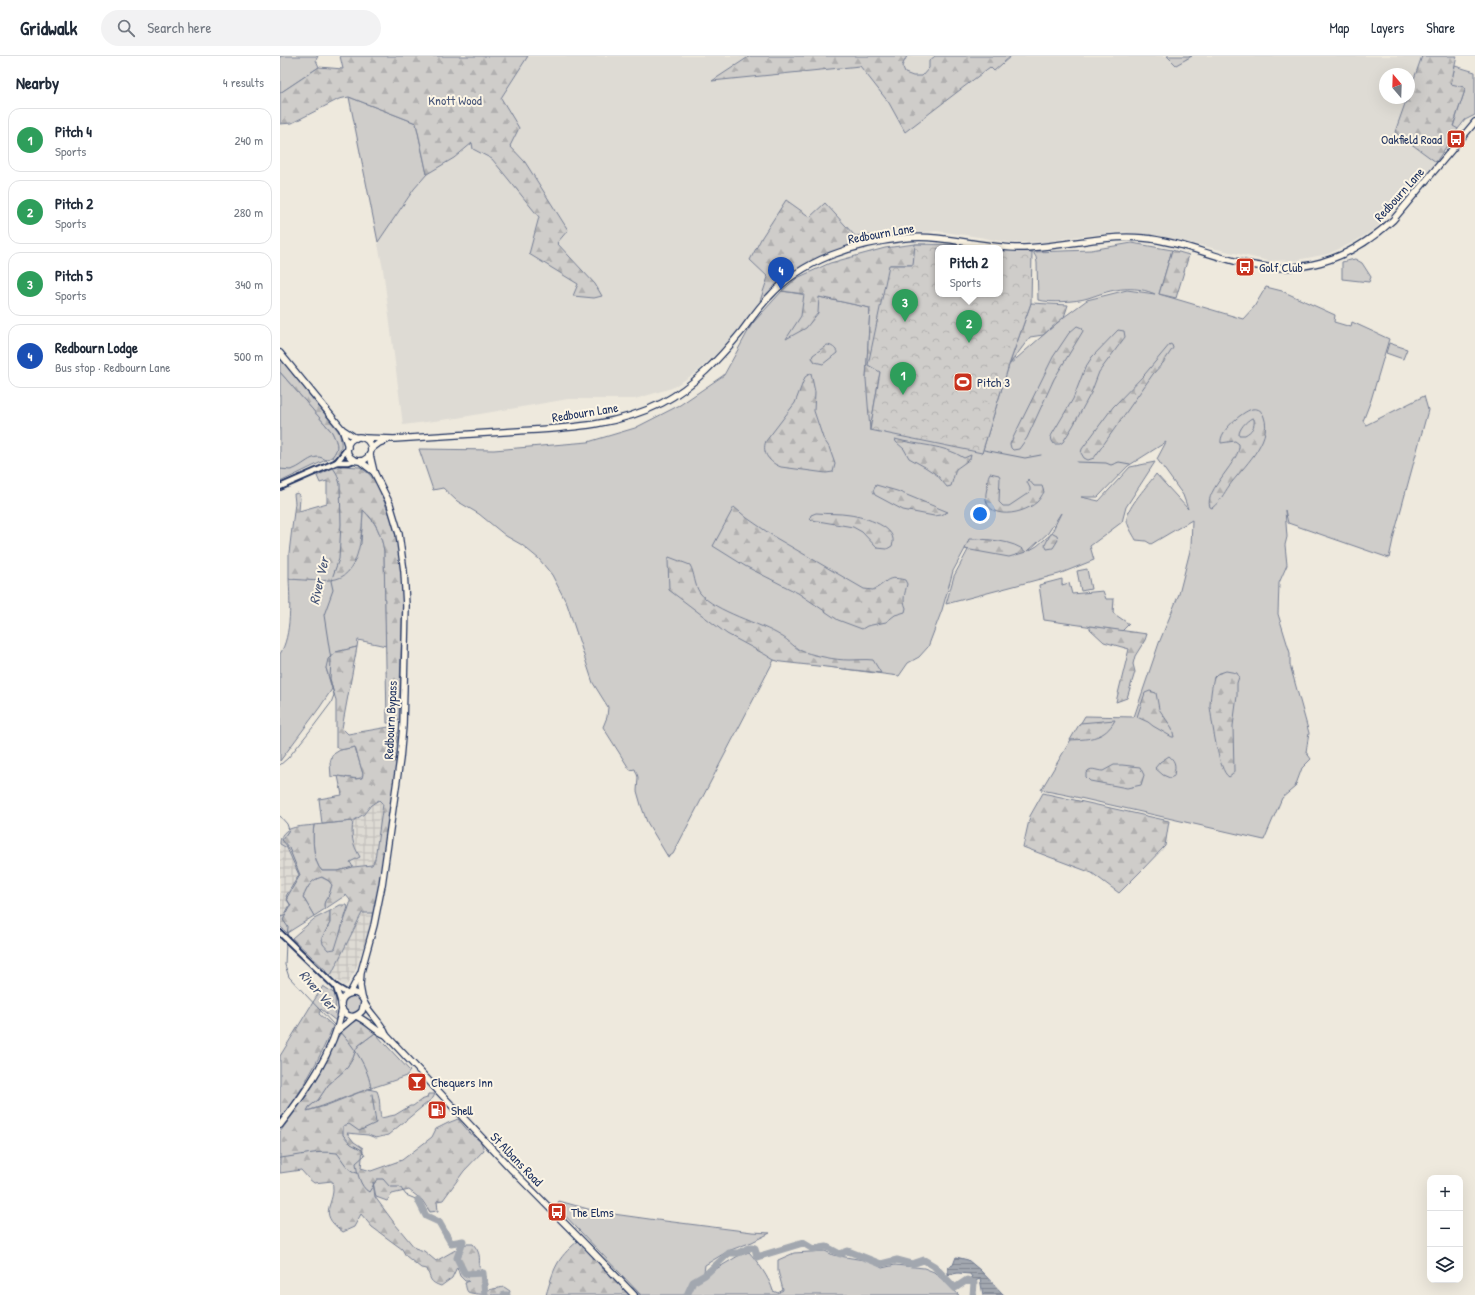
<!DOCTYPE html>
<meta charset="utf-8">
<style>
body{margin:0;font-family:"Patrick Hand",sans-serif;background:#f2f2f3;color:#1f2937}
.controls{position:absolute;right:12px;bottom:12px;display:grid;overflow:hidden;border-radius:8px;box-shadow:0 4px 16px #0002}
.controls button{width:36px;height:36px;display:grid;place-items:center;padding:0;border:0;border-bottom:1px solid #e0e1e3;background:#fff;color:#1f2937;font:20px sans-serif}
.compass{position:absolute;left:1099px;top:12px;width:36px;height:36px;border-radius:50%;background:#fff;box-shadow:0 4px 16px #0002;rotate:341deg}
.you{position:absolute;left:700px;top:458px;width:14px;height:14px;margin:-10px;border:3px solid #fff;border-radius:50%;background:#1a73e8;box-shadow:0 0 0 6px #1a73e833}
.badge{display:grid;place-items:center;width:26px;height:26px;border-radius:50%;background:#d93025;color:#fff;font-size:13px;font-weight:700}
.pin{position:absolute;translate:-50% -33px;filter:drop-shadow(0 1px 2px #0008)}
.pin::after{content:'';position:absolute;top:21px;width:14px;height:12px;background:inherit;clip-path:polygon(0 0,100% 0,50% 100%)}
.popup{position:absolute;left:655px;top:189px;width:68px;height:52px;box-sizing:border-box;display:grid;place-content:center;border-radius:8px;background:#fff;filter:drop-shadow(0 1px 3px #0005);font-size:13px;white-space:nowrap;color:#747a83}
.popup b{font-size:15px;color:#1f2937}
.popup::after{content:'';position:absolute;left:50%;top:100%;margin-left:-8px;border:8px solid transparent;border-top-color:#fff}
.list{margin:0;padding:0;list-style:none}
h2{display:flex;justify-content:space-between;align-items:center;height:52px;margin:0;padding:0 16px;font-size:17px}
h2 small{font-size:13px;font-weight:400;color:#747a83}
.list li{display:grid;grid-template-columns:26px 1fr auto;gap:12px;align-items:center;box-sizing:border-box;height:64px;margin:0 8px 8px;padding:0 8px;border:1px solid #e0e1e3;border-radius:12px}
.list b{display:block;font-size:15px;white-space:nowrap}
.list p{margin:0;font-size:13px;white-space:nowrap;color:#747a83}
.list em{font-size:13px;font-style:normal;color:#747a83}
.icon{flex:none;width:22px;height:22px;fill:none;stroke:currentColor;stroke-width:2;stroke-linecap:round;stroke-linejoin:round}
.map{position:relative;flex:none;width:1195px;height:1239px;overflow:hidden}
header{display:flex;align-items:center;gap:24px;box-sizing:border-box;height:56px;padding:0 20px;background:#fff;border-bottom:1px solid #e0e1e3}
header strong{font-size:19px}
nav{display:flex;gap:22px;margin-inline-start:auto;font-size:14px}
.search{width:280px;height:36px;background:#f2f2f3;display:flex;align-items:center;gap:10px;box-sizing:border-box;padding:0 14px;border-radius:22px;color:#747a83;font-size:15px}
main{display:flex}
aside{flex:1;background:#fff}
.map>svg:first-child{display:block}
</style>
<header>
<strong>Gridwalk</strong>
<div class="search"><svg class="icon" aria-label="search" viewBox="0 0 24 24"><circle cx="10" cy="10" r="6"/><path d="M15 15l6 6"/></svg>Search here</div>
<nav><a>Map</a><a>Layers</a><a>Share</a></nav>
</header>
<main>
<aside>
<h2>Nearby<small>4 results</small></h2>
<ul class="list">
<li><span class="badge" style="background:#2e9e5b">1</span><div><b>Pitch 4</b><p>Sports</p></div><em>240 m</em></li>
<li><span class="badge" style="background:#2e9e5b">2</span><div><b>Pitch 2</b><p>Sports</p></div><em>280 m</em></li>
<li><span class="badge" style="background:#2e9e5b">3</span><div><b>Pitch 5</b><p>Sports</p></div><em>340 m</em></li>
<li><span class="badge" style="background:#1a4fb4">4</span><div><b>Redbourn Lodge</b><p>Bus stop · Redbourn Lane</p></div><em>500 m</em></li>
</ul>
</aside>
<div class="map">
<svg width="1195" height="1239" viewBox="0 0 1195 1239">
<defs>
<pattern id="industrial-grid" width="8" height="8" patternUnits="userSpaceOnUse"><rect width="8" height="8" fill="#dedbd4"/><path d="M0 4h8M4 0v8" fill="none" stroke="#bebcb8"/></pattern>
<pattern id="forest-firs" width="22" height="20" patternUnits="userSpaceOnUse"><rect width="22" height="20" fill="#cfcdca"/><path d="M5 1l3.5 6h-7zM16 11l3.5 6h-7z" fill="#b1b0b0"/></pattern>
<pattern id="park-crowns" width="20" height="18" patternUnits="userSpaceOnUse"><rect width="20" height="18" fill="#cfcdca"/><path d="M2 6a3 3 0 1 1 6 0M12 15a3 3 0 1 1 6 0" fill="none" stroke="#b1b0b0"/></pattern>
<pattern id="water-rules" width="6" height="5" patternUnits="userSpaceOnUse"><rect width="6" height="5" fill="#a2a7af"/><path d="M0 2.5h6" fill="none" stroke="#838892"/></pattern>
</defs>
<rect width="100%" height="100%" fill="#eee9dd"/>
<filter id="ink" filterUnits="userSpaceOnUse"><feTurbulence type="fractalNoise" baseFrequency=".025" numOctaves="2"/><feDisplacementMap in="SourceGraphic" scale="8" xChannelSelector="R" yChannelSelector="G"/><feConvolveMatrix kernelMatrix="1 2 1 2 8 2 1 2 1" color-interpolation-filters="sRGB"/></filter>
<g filter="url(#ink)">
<path fill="#dedbd4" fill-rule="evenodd" d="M60 0H1170L1156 106 1118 146 1095 173 1074 186 1048 198 1017 204 989 205 880 180 843 176 793 181 767 186 732 187 699 181 657 175 619 178 542 200 511 217 480 245 454 279 436 298 417 316 392 332 355 343H288L177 362 123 369 103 213ZM1105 18H1129V42H1105Z"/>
<g fill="url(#industrial-grid)">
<polygon points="99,744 103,748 103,756 95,803 92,809 73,811 70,806 79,801 73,788 71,779 73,765 84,758 91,749"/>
<polygon points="0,788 7,792 19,819 6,840 10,849 4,860 0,861"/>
<polygon points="82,857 94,857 86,883 75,915 67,929 64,930 51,919"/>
</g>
<g fill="#cfcdca" stroke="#757e94" fill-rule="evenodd">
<polygon points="0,0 38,0 36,4 39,11 0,37"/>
<polygon points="1175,10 1195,16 1195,59 1185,64 1178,73 1173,71 1185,34 1171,28"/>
<polygon points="69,41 136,67 147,118 134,133 98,186"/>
<path d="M852 187 892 194 879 238 963 263 974 251 986 231 1002 235 1055 259 1054 266 1071 271 1072 266 1109 283 1091 344 1083 365 1086 369 1144 340 1148 354 1114 479 1109 502 1008 467 1005 454 1007 481 1005 489 1007 509 999 527 998 558 1010 597V609L1029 677 1026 696 1031 703 1022 712 1015 731 1002 742 984 784 787 739 761 734 805 660 854 661 879 587 899 538 911 491 912 464 871 488 866 485 856 484C853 478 847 470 847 463 847 451 869 428 876 418L908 453 903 439 877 403 886 386 848 410 818 441H801L819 445 850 411 875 406 846 451 842 466 810 490 814 504 779 518 666 548 674 520 688 494 685 493 673 515 662 554 648 591 639 601 628 607 619 620 494 604 393 798 388 801 367 766 361 749 357 735 358 721 355 713 350 714 323 671 327 661 328 651 313 627 287 548 272 519 259 503 242 489 226 480 199 458 177 445 163 432 153 434 139 393 214 394 308 386 355 372 400 349 444 319 472 268 502 235 539 241 590 252 586 323 702 397 729 309 784 261 807 244 847 234 875 238C857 230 838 232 820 238 816 239 812 241 808 242 796 246 770 247 758 244L757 207 756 201 754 198V196L811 194ZM781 457 771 478 757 490 748 495 768 477Z"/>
<polygon points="1075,203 1082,207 1091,221 1089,226 1062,223 1062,206"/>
<polygon points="1109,287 1127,293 1123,303 1106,297"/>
<path d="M0 316 52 376C57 387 60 391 52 401L0 426Z"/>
<path d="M83 454C96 467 101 476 104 495L106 590 78 584 77 591 56 596 46 612 52 633 40 651 0 705V598C12 579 10 545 9 523L47 524 81 488Z"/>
<polygon points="807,513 811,533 801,535 797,515"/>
<polygon points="782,523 782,529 789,527 792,538 823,535 826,543 834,543 833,557 849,568 842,575 764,564 759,529"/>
<path d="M75 691 83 718 82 722C72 724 62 719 51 721L50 707 52 699 60 694Z"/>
<path d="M73 765C71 781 72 787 80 801L70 806 73 811 58 815H42C33 807 32 780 34 769Z"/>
<path d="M41 821 49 825 52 829C51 832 51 834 50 836 48 843 42 845 45 853L34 860 23 841C28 831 30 824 41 821Z"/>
<circle cx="73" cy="949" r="9"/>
<path d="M95 977 130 1015 126 1020C113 1025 101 1029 88 1033 67 1040 48 1049 27 1055L29 1051 38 1044 48 1029 67 1012 73 1002 76 993 79 989Z"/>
<path d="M279 1145 319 1156 369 1163 472 1176 490 1177 472 1186 448 1195 425 1209 424 1216H431L458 1200 469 1196C477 1205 490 1223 493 1235L498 1237 503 1234 498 1215V1204L514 1197 545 1195 553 1199 590 1205 602 1212 615 1209 644 1212 654 1216 679 1239H361L276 1150Z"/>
</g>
<g fill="url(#forest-firs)" stroke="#757e94" fill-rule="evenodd">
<polygon points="60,0 248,0 221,42 239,72 230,90 245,106 288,174 277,187 315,228 322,240 314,242 293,240 298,228 249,198 259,161 212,103 193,93 192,87 174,102 147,118 136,67 69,41 59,43 12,67 0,68 0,37 39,11 63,13"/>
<polygon points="470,0 627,0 622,10 625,17 633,20 642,20 649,12 649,5 655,0 731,0 714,15 710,11 625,76 609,47 580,10 432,25"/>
<polygon points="887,0 912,0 896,9"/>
<polygon points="1142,0 1177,0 1171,28 1184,31 1185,34 1173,70 1178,73 1156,106 1115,76 1127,42 1129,42 1129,37"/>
<polygon points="506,144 530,161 545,147 575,180 619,178 542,201 511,217 480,245 488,221 470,204 482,181"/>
<polygon points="635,188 646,188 635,195 633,209 610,209 600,316 590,374 586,323 590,252 539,241 538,257 526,272 506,283 521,260 524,238 502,235 517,222 550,207 605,192"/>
<polygon points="892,194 909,199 896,242 879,238"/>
<polygon points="751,247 788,249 784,261 763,279 750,281 729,309"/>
<polygon points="797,270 802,272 803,275 774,323 747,382 739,393 733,394 731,392 730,388 773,301 789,277"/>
<polygon points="838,274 844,275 845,281 819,316 811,337 793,370 783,386 780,388 774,388 772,385 771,380 793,343 805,312 812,301"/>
<polygon points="890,288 892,289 893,292 883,307 873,318 814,402 808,404 804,402 801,397 802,393 833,351 865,318"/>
<path d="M547 289C551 289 557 293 557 297L543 308 535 306 532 302 533 299Z"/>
<path d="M0 302 59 376C62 388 63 394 55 403L52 401C60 391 57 387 52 376L0 316Z"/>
<path d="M531 317 535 336 534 355 543 382 549 391 555 408 553 416 546 417 501 411C490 407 481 397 486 385L515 347 525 321Z"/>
<path d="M972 353C979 352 982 355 984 361 993 385 962 412 949 430 944 437 940 446 932 452L930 451C923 435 962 404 959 388L955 385 941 387C939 375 962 356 972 353ZM972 362 974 363C975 371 972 375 965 379H959C959 373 966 365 972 362Z"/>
<path d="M615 383C639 390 663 388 684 402L691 399 690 403 676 413 671 430 667 431 657 419 645 411 629 402 624 393 616 386Z"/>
<path d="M63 410 80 411 88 417 96 426 111 462 118 488 123 534 119 663 115 667H107L104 495C101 478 96 465 83 454 82 474 81 517 56 523 42 526 25 524 9 523V497L15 447 14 438 18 437 20 442 19 455 47 447V425L40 427 37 420 53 412Z"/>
<path d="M710 417 719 419 720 421 719 446 723 450H729L750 436V432L747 426 748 423 754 430H762L764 436C762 439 760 443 757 446 740 461 698 465 707 432 708 426 707 422 710 417Z"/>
<polygon points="596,429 617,435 668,456 661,459 654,460 623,454 595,439 593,435"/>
<path d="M454 451 467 462 496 482 584 533 593 534C609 526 605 519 625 524L627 528C625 538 622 543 626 552L625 556 615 559 606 566 587 570 582 573 558 564 518 537 465 510 433 490Z"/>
<path d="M536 457C547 458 559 457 570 459 584 461 620 471 612 490L607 493 597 492 582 476 573 471 532 464 530 462 531 459Z"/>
<polygon points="773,477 777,479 778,484 773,492 767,493 765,489 770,479"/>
<path d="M689 483C705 483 734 484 746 496L729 501 685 493Z"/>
<path d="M389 501 410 509C415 518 414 529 420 537 435 556 481 567 501 580 509 584 515 593 524 596 538 600 554 604 569 604 577 604 585 603 593 604L601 617 501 606 494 604 486 599 447 578 389 534 388 504Z"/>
<polygon points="810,570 867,578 865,584 855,600 853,608 855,616 847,642 836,646 849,593 824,586 810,573"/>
<path d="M77 591 62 672 68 678 109 671 115 673C120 683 117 696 116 707 113 757 104 807 94 857H82L51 919 12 882 34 863 50 855V867L42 882 59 880 70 848V844L66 839 45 853C42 845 48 843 50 836 51 834 51 831 52 829L49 825 42 821C30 824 28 831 23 841L34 860 7 877 0 870V861L4 860 10 849 6 840 19 819 7 792 0 788C0 769 21 771 34 769 32 781 33 807 42 815H58L73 811 92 809 95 803 103 748 99 744 91 749 84 758 73 765 42 768 39 743 62 739 58 720 76 723 82 722 83 718 75 691 60 694 56 691V644L46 612 48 603 56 596Z"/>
<path d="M946 615 957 617 959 621 957 627V640L953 670 954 715 952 719 949 721C938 715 932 664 930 651 930 644 932 628 934 621L937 618Z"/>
<polygon points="870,635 876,637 879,653 892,672 894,681 892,681 873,670 868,666 857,661 865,637"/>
<path d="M835 664C825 683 810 683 790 684L800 667Z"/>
<path d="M889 700C897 706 895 712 894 720L890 722 883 719 875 712 880 706Z"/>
<path d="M834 709H842L860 711 864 719 861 729 847 732 810 725 806 721V717C811 710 816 715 823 715Z"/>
<polygon points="763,737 889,765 885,790 862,814 839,837 812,817 743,791 750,760"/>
<path d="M43 930 55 938 56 965 41 953 39 958 53 970C39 1005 22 1034 0 1065V1000Z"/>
<path d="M80 963 94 975 95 977 79 989 76 993 73 1002 67 1012 48 1029 38 1044 29 1051 27 1055 45 1050 88 1033 97 1035C101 1044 99 1053 101 1062L115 1059 130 1050H133L141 1044 147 1042 148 1038H155L153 1042 108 1079 96 1082 88 1079 67 1077 74 1086 83 1092 81 1112 91 1115 122 1104 152 1081 156 1073 168 1067 178 1063 190 1077 201 1086 204 1094 184 1115 163 1144 157 1145 158 1155 150 1156 142 1144 129 1134 112 1138 107 1145 96 1141 93 1126 95 1141 115 1168 135 1192 144 1195 156 1205 186 1188H193C200 1196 200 1201 199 1211 204 1216 207 1222 208 1229L202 1235 224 1231 230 1235 229 1239C221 1239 193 1239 188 1236 186 1234 186 1230 185 1227L189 1225H185L180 1220 177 1211 172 1222 161 1230C149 1226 151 1223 147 1213L141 1212 126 1200 122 1193 92 1171 81 1158 74 1171 63 1176C34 1155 58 1149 52 1125L34 1127 29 1123 21 1114 0 1117V1076L28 1038 47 1004 51 991 63 974 70 967Z"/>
<path d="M298 1185 308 1193 322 1212 356 1234 360 1239H266C274 1213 276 1203 298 1185Z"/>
</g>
<g fill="url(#park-crowns)" stroke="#757e94">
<polygon points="635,188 688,189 714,192 658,192 658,238 720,238 720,193 752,196 751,247 729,309 702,397 590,374 600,316 588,309 609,209 633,209"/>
<polygon points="60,849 67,849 68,851 55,893 48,894 43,888 42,882 50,867 50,855"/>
</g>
<polygon fill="url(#water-rules)" stroke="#6c778f" points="676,1201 688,1204 700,1214 724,1239 703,1239 700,1223 695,1225 694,1227 687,1224 692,1221 690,1218 678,1217 668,1219 668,1211 673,1209"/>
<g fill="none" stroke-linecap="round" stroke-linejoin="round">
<g stroke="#6c778f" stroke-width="1">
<polyline points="704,394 745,402 761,399"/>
<polyline points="797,406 826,407 831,409 839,406 850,408"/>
<path d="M0 413C3 413 7 414 10 414 24 412 35 390 50 408"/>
<polyline points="0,709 8,702 33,671 51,647 54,639 50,623 51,604 44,559 53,534 51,525 59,503 61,468 60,428 57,418 52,410"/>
<polyline points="0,760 7,768 9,774 2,784 9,792 20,819 6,843 11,849 3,864 8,871 7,881"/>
<polyline points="6,886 5,909 9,921 55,970"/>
<path d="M60 975C74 991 89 1012 91 1033"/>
<path d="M92 1038 96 1067 79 1075 69 1068 63 1070V1079L71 1088 82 1094 85 1099 76 1107C77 1116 80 1131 89 1136L97 1123H103L110 1131H120L126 1139 138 1144"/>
<path d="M0 1102C20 1100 37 1094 57 1097 63 1104 67 1115 77 1117"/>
</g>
<g stroke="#a2a7af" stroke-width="7">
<polyline points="138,1144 146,1160 159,1166 171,1187 183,1185 177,1202 185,1218 203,1217 205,1239"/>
<polyline points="224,1239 227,1239"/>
<polyline points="407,1239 413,1226 425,1219 449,1197 458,1197 472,1191 475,1192 477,1201 523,1187 533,1193 547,1191 560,1198 568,1195 601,1208 617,1204 632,1208 644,1204 654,1210 675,1232 687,1224 694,1227 693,1239"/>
</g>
<g stroke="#1b2f5e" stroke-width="8">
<g id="minor">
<polyline points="57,406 69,406 74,404"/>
<polyline points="0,431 57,406 67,393"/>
<polyline points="0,877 56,931 68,938"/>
<polyline points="56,931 61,947"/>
</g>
</g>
<g stroke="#1b2f5e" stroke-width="8">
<g id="major">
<polyline points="0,297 62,373 76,382"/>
<polyline points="62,373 68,391"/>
<circle cx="79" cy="393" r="12"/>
<path d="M84 382 114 383C156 380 197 378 239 375 288 372 337 370 382 347 414 330 439 303 462 275 471 263 479 251 489 241 523 203 576 187 625 182 664 178 701 192 739 192 780 192 821 178 863 182 896 185 926 198 958 206 1018 221 1067 206 1113 164L1195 66"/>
<polyline points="91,393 99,387 107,384"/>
<polyline points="80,405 94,416"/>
<polyline points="70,937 80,918"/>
<polyline points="82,941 80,930 81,916 94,869 102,829 120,703 123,670 126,550 124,515 119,478 110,448 94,416 90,399"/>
<path d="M84 947 82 955C67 972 51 944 69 938 73 936 77 937 80 940 83 942 84 945 85 948 91 959 102 967 106 979L232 1114 308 1191 354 1239"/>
<path d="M76 960C88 965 95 975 106 979"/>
<polyline points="56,976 74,961"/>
<path d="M0 1069C26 1036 54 996 62 953"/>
</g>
</g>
<use href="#minor" stroke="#fcf5e5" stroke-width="4.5"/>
<use href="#major" stroke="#fcf5e5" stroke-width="5.5"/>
</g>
</g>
<defs>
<g id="bus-square" transform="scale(1)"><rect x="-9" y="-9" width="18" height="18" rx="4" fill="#c8321e" stroke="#fcf5e5"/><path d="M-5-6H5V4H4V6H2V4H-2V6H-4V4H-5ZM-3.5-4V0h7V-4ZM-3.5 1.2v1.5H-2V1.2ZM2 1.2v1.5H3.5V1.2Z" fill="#fff"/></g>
<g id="stadium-square" transform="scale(1)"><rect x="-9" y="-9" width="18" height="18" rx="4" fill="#c8321e" stroke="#fcf5e5"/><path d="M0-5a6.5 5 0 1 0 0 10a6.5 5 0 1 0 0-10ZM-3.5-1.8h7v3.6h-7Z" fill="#fff"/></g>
<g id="bar-square" transform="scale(1)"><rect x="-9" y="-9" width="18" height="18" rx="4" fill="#c8321e" stroke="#fcf5e5"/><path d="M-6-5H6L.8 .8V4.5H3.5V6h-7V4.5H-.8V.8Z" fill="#fff"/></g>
<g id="fuel-square" transform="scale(1)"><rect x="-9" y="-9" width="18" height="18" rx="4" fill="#c8321e" stroke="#fcf5e5"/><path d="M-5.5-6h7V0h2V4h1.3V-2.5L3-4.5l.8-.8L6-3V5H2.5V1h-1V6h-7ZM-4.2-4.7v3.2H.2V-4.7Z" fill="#fff"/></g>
</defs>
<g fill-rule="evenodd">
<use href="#bus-square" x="1176" y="83"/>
<use href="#bus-square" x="965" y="211"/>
<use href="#stadium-square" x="683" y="326"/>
<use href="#bar-square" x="137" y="1026"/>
<use href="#fuel-square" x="157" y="1054"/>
<use href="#bus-square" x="277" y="1156"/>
</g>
<g text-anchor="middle" stroke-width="4" stroke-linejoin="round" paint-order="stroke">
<g font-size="13" fill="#485679" stroke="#fcf5e5">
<text x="175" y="49">Knott Wood</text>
</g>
<g font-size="13" fill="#1b2f5e" stroke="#fcf5e5" text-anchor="start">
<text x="1162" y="88" text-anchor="end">Oakfield Road</text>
<text x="979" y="216">Golf Club</text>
<text x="697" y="331">Pitch 3</text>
<text x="151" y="1031">Chequers Inn</text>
<text x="171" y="1059">Shell</text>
<text x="291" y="1161">The Elms</text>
</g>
<g font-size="13" fill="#1b2f5e" stroke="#fcf5e5">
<text transform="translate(1119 138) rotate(-48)" y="5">Redbourn Lane</text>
<text transform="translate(601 177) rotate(-10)" y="5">Redbourn Lane</text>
<text transform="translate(305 356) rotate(-9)" y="5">Redbourn Lane</text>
<text transform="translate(110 664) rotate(-87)" y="5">Redbourn Bypass</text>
<text transform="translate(237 1103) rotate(46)" y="5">St Albans Road</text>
</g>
<g font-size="14" font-style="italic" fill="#445376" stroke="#fcf5e5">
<text transform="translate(39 525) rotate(-77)" y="5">River Ver</text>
<text transform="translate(38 934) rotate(49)" y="5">River Ver</text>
</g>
</g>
</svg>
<div class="controls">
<button>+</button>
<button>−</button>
<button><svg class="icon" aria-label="layers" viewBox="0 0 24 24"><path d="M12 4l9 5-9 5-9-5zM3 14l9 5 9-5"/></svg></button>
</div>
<svg class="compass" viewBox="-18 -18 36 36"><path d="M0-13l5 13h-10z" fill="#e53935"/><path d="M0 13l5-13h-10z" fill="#747a83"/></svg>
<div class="you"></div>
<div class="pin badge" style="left:623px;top:339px;background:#2e9e5b">1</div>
<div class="pin badge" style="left:689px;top:287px;background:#2e9e5b">2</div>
<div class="popup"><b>Pitch 2</b>Sports</div>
<div class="pin badge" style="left:625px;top:266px;background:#2e9e5b">3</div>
<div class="pin badge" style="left:501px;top:234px;background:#1a4fb4">4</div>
</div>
</main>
